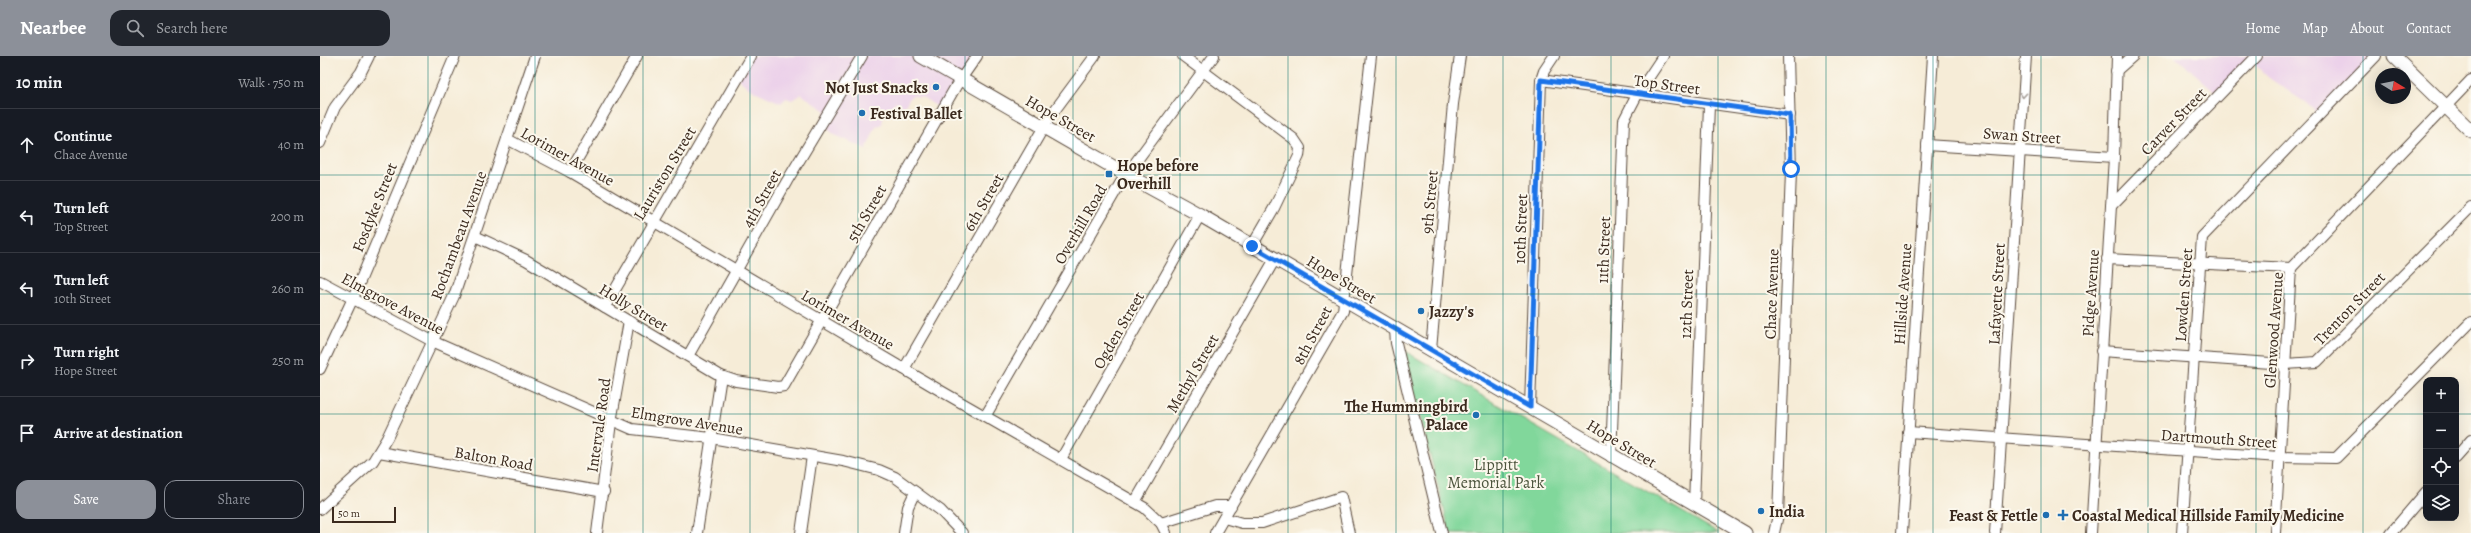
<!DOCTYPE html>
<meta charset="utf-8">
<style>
body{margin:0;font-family:Alegreya,serif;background:#20242c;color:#f1f3f6}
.controls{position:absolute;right:12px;bottom:12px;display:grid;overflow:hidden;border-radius:8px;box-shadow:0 4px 16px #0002}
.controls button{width:36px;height:36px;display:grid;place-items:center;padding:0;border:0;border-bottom:1px solid #363941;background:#171b24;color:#f1f3f6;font:20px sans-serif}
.compass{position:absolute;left:2055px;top:12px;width:36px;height:36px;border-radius:50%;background:#171b24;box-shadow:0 4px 16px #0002;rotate:100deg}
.scale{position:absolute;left:12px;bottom:10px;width:64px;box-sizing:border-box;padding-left:4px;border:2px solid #3b2a1e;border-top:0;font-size:11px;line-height:14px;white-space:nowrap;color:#3b2a1e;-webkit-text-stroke:3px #fbf7ec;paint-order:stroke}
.stop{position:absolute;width:12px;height:12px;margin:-9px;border:3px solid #1a73e8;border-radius:50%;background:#fff}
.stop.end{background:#1a73e8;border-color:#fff;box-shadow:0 1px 4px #0008}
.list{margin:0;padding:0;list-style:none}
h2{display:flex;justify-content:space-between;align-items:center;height:52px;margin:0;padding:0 16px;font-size:17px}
h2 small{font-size:13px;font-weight:400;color:#9ea1a6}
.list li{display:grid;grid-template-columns:26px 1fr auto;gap:12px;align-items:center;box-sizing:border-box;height:72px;padding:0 16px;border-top:1px solid #363941}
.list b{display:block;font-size:15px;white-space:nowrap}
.list p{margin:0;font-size:13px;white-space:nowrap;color:#9ea1a6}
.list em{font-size:13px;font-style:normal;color:#9ea1a6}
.actions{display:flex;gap:8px;padding:12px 16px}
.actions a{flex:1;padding:9px 0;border:1px solid #8c9099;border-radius:12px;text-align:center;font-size:14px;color:#8c9099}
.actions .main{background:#8c9099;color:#fff}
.icon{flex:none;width:22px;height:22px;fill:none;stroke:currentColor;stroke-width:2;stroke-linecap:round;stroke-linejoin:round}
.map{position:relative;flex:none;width:2151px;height:477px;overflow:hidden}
header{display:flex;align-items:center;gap:24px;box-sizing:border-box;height:56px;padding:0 20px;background:#8c9099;color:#fff}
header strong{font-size:19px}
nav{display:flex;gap:22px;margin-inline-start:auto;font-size:14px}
.search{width:280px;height:36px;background:#20242c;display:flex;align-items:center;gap:10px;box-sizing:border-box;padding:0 14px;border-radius:12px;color:#9ea1a6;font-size:15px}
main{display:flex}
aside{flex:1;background:#171b24}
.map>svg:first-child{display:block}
</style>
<header>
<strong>Nearbee</strong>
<div class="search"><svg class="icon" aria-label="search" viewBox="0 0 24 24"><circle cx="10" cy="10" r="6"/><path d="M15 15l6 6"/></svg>Search here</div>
<nav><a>Home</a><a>Map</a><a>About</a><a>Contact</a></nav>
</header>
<main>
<aside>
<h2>10 min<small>Walk · 750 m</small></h2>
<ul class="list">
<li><svg class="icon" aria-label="ahead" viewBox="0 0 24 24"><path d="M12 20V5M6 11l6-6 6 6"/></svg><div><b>Continue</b><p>Chace Avenue</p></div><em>40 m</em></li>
<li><svg class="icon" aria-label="left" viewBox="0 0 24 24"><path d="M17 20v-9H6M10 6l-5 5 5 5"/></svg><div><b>Turn left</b><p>Top Street</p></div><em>200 m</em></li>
<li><svg class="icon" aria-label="left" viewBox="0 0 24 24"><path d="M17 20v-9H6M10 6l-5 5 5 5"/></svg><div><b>Turn left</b><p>10th Street</p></div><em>260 m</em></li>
<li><svg class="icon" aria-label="right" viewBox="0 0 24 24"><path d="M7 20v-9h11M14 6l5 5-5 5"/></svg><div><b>Turn right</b><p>Hope Street</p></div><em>250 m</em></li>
<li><svg class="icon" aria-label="arrive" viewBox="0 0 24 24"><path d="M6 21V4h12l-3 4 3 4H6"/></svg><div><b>Arrive at destination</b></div></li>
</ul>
<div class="actions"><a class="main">Save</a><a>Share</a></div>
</aside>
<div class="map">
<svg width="2151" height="477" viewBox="0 0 2151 477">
<rect width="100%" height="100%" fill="#fbf7ec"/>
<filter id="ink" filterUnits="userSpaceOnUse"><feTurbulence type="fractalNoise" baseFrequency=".025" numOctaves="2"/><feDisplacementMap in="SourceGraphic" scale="8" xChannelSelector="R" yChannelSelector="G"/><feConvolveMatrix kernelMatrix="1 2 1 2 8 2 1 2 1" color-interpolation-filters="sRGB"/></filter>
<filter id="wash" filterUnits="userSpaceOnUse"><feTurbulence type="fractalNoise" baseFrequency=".012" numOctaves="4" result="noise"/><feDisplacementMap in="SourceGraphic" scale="16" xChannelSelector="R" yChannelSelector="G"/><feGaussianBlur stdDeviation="0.9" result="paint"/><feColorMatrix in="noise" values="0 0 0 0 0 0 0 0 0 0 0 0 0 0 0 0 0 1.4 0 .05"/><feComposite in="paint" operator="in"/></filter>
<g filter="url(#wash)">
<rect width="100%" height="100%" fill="#f6ecd7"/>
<g fill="#ecd1ea">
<polygon points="428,0 655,0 619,52 604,42 592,39 584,51 575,46 568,57 564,58 562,68 556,71 546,93 515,79 501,68 506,55 481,38 472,44 466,42 461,47 430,33 416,21"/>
<polygon points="1855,0 2057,0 1999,59 1986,47 1949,22 1933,7 1899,39"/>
</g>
<polygon fill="#81d79b" stroke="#5e805c" points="1083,294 1399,477 1130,477"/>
</g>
<g filter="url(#ink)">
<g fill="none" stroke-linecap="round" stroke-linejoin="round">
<g stroke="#57473a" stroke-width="12">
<g id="minor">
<polyline points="863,0 974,83 980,92 979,100 954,152 932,190"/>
<polyline points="1796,15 1813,0"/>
<polyline points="1221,24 1470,59"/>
<polyline points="187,83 250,116 621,335 825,452 841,467 846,477"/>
<polyline points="0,87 15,51 41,16 49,0"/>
<polyline points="1607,89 1794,101"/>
<polyline points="250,116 317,0"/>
<polyline points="1791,150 1937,0"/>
<polyline points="155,180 206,204 401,320 416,325 458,331 464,330 636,30 657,0"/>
<polyline points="1787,203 1971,212"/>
<polyline points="0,225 112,285 312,373 391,382 523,405 559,414 575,421 620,454 642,477"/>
<polyline points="285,251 431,0"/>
<polyline points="1075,274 1076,287 1122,477"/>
<polyline points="1111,294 1133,48 1140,0"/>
<polyline points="1781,295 1965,308 1997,306 2151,151"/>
<polyline points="368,300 467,125 542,0"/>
<polyline points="0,313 33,242 135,0"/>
<polyline points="584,313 729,62 775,0"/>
<polyline points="1210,351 1221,24 1224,15 1234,0"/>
<polyline points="666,359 801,126 894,0"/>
<polyline points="1588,376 1960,401 2016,402 2151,266"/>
<polyline points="59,396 284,436"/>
<polyline points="1291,401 1304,64 1317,39 1343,0"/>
<polyline points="2136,401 2151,384"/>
<polyline points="741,403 880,159"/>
<polyline points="815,446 955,203"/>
<polyline points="1374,448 1389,49"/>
<polyline points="0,453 53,405 67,382 134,240 215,0"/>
<polyline points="904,462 922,467 942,467 1021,441 1029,477"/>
<polyline points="841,467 895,450 911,450"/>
<polyline points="277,477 291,366 309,265"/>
<polyline points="377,477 401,320"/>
<polyline points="481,477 492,400"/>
<polyline points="584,477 588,451 595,436"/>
<polyline points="895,477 1023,255 1051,0"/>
<polyline points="1454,477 1458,459 1471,116 1468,0"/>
<polyline points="1582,477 1613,0"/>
<polyline points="1675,477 1706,0"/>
<polyline points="1771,477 1794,101 1797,0"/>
<polyline points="1862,477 1882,181 2056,0"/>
<polyline points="1955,477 1971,212 2151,24"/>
<polyline points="2071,477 2106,436"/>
</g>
</g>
<g stroke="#57473a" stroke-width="15">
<g id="major">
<polyline points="601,0 807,119 880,159 1425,477"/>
<polyline points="2074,0 2151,75"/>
</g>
</g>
<use href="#minor" stroke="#fff" stroke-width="10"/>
<use href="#major" stroke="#fff" stroke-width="13"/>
</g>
<defs><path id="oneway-chevron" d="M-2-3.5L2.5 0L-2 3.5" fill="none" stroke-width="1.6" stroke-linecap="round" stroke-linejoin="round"/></defs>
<use stroke="#a79f9a" href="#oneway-chevron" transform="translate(1703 39) rotate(94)"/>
</g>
<g fill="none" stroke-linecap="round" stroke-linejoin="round" filter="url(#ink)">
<polyline stroke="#1a73e8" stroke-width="5" points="932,190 1210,351 1221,24 1470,59 1471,113"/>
</g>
<path fill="none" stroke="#0f766e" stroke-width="1" stroke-opacity="0.55" d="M108 0V477M215 0V477M323 0V477M430 0V477M538 0V477M645 0V477M753 0V477M860 0V477M968 0V477M1076 0V477M1183 0V477M1291 0V477M1398 0V477M1506 0V477M1613 0V477M1721 0V477M1828 0V477M1936 0V477M2043 0V477M0 119H2151M0 238H2151M0 358H2106M2136 358H2151"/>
<g fill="#1f6fb2" stroke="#fbf7ec" stroke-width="1.5">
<circle cx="616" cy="31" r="4"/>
<circle cx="542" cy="57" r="4"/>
<rect x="785" y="114" width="8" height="8" rx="2"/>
<circle cx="1101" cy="255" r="4"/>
<circle cx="1156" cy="359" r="4"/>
<circle cx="1441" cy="455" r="4"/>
<circle cx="1726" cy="459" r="4"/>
<path d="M1741 453h4v4h4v4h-4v4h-4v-4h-4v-4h4z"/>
</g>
<g text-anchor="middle" stroke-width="4" stroke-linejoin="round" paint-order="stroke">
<g font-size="16" fill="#3b2a1e" stroke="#fbf7ec">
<text transform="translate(1347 28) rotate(8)" y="6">Top Street</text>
<text transform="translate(741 62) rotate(30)" y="6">Hope Street</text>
<text transform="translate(1853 65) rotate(-46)" y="6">Carver Street</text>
<text transform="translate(1702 79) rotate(4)" y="6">Swan Street</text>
<text transform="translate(248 100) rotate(29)" y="6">Lorimer Avenue</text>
<text transform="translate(344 117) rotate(-59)" y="6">Lauriston Street</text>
<text transform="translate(441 142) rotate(-61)" y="6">4th Street</text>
<text transform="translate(663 146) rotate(-60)" y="6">6th Street</text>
<text transform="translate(1109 146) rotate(-85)" y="6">9th Street</text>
<text transform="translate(54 151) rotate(-68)" y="6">Fosdyke Street</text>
<text transform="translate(546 157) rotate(-60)" y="6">5th Street</text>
<text transform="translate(760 168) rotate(-60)" y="6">Overhill Road</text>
<text transform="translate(1200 173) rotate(-88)" y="6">10th Street</text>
<text transform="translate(138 179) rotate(-70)" y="6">Rochambeau Avenue</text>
<text transform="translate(1283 194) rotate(-88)" y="6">11th Street</text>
<text transform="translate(1022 223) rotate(31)" y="6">Hope Street</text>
<text transform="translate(1770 237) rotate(-86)" y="6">Pidge Avenue</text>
<text transform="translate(1451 238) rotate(-88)" y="6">Chace Avenue</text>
<text transform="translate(1582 238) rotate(-86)" y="6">Hillside Avenue</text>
<text transform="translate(1676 238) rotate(-87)" y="6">Lafayette Street</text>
<text transform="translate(1863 239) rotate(-86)" y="6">Lowden Street</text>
<text transform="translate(73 247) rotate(28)" y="6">Elmgrove Avenue</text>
<text transform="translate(1366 248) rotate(-88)" y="6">12th Street</text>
<text transform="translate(314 251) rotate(31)" y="6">Holly Street</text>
<text transform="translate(2029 252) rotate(-46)" y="6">Trenton Street</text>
<text transform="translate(528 263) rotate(30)" y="6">Lorimer Avenue</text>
<text transform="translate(798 274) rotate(-60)" y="6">Ogden Street</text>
<text transform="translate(1953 274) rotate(-86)" y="6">Glenwood Avenue</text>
<text transform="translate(992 279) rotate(-62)" y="6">8th Street</text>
<text transform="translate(872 317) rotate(-60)" y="6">Methyl Street</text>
<text transform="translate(367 364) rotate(9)" y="6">Elmgrove Avenue</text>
<text transform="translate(278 369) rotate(-82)" y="6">Intervale Road</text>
<text transform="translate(1899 382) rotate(4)" y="6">Dartmouth Street</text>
<text transform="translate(1302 387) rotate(31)" y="6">Hope Street</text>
<text transform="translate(174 402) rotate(10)" y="6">Balton Road</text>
</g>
<g font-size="16" font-weight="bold" fill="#3b2a1e" stroke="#fbf7ec" text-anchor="start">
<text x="608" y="37" text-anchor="end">Not Just Snacks</text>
<text x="550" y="63">Festival Ballet</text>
<text x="797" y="115">Hope before<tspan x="797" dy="18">Overhill</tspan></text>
<text x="1109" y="261">Jazzy's</text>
<text x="1148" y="356" text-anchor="end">The Hummingbird<tspan x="1148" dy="18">Palace</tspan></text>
<text x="1449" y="461">India</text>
<text x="1718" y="465" text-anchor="end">Feast &amp; Fettle</text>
<text x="1752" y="465">Coastal Medical Hillside Family Medicine</text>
</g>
<g font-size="16" fill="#4c553d" stroke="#fbf7ec">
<text x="1176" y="414">Lippitt<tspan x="1176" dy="18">Memorial Park</tspan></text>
</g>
</g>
</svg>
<div class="controls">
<button>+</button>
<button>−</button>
<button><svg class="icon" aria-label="locate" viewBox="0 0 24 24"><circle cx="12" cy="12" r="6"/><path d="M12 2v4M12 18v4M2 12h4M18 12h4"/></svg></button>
<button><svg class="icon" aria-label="layers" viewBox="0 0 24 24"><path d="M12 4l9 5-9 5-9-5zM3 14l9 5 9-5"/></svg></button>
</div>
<svg class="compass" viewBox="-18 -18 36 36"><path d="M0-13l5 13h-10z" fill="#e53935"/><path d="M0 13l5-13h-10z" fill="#9ea1a6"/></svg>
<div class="scale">50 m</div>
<div class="stop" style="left:1471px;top:113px"></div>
<div class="stop end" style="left:932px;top:190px"></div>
</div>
</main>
